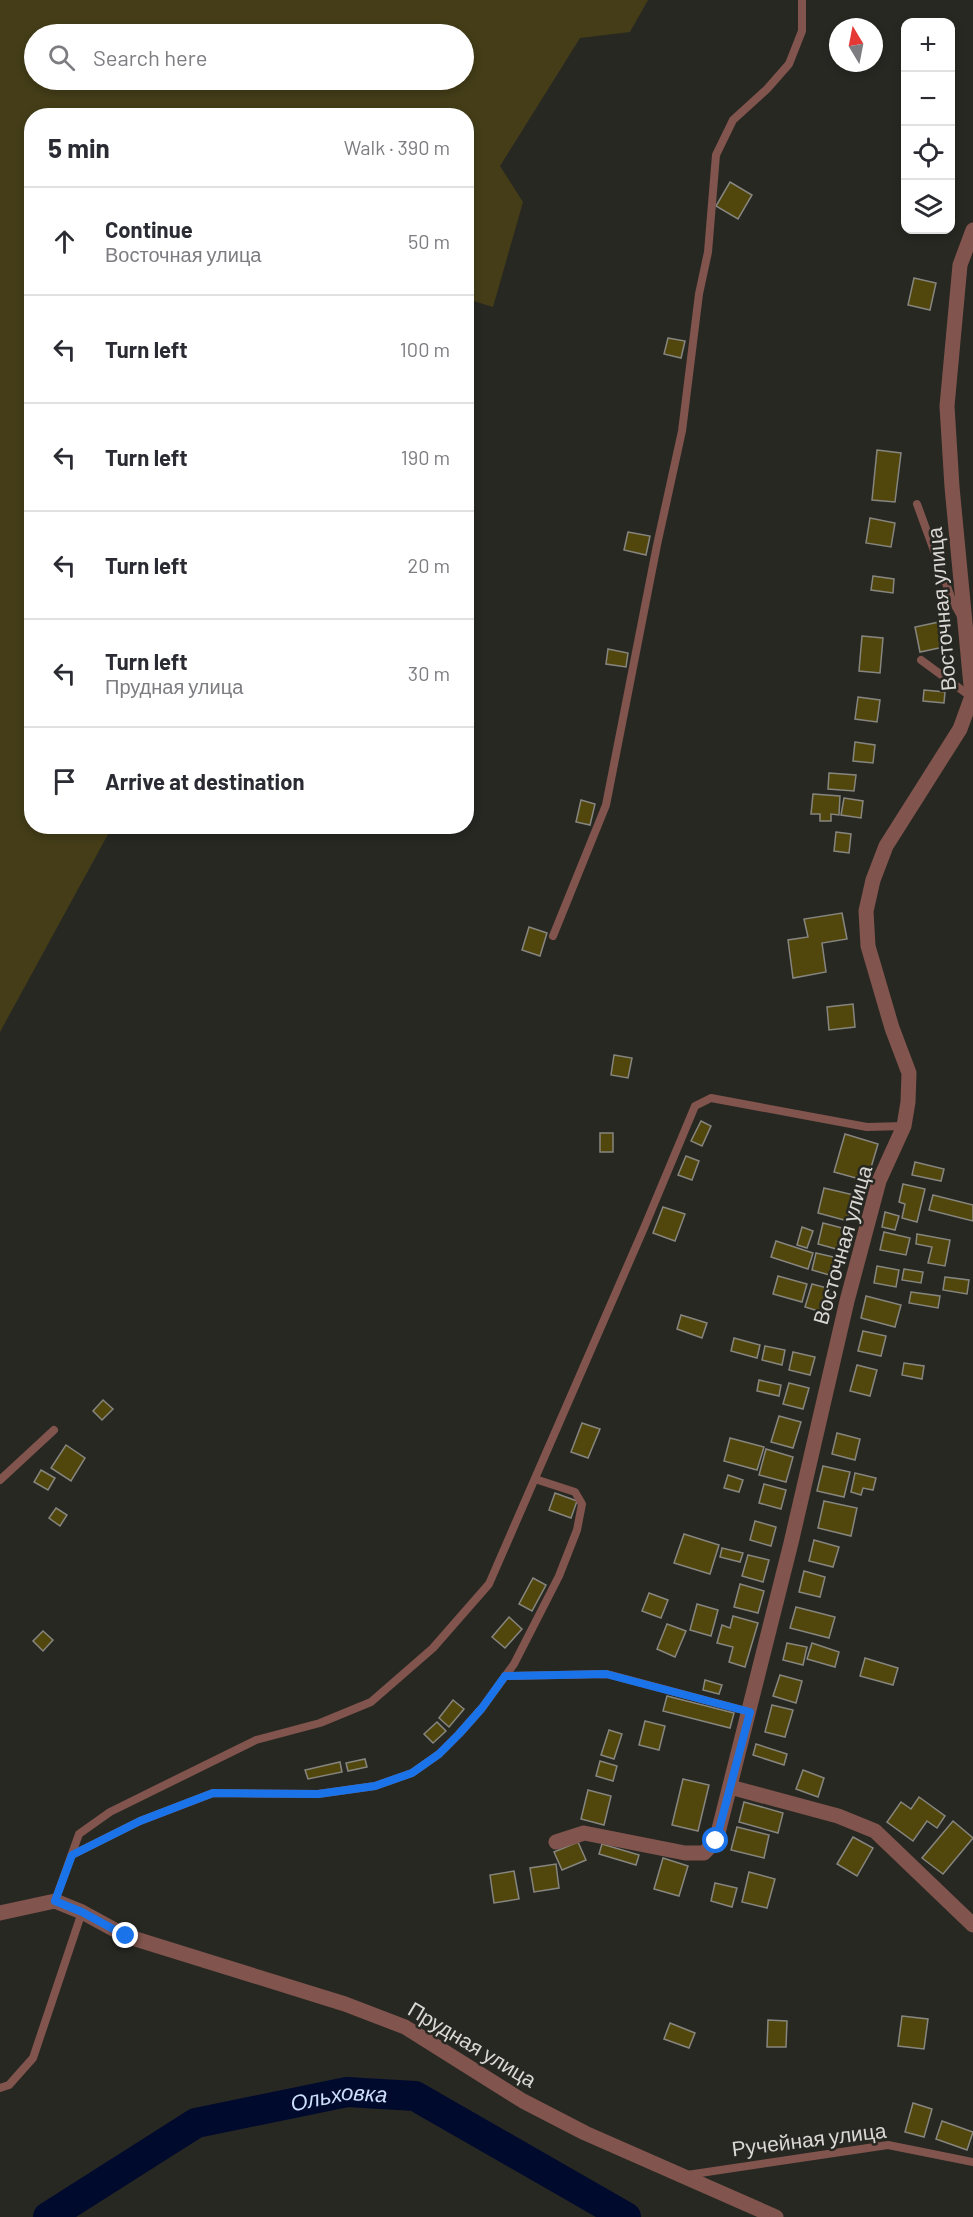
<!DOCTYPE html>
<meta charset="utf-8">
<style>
body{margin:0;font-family:Barlow,sans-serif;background:#f2f2f3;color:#2b2b33}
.controls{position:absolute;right:18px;top:18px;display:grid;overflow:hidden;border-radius:12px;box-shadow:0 3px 9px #0003}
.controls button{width:54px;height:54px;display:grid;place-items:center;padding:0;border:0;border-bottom:2px solid #e1e1e2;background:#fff;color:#2b2b33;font:30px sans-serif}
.compass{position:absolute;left:829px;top:18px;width:54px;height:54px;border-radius:50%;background:#fff;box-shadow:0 3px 9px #0003;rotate:350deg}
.stop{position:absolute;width:18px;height:18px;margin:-14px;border:4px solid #1a73e8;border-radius:50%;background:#fff}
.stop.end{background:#1a73e8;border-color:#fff;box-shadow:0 2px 6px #0008}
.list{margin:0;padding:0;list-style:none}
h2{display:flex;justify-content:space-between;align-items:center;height:78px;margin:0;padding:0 24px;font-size:26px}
h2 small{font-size:20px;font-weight:400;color:#7c7c81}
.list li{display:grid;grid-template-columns:39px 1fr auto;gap:18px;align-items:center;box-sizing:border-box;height:108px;padding:0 24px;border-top:2px solid #e1e1e2}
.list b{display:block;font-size:22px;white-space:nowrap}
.list p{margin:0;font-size:20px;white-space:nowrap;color:#7c7c81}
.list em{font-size:20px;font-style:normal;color:#7c7c81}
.icon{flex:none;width:33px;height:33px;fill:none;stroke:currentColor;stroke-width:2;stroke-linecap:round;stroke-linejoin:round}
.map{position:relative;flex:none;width:973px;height:2217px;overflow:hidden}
.search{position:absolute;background:#fff;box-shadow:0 3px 9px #0003;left:24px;top:24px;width:450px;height:66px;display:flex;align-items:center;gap:15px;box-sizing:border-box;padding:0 21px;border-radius:33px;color:#7c7c81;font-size:22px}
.panel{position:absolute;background:#fff;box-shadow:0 3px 9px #0003;left:24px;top:108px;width:450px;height:726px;border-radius:24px}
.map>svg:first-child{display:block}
</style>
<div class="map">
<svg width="973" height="2217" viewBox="0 0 973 2217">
<rect width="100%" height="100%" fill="#282823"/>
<path fill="#443d18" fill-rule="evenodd" d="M0 0H648L630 32 580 38 500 166 523 202 493 307 467 299 466 116H32V826L112 827 0 1032ZM34 34H464V80H34Z"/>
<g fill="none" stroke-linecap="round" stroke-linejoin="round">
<path stroke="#000a2d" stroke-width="30" id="s1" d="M48 2217 196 2123 347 2092 415 2096 626 2217"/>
</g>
<g fill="#51470c" stroke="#86857f" stroke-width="1.5">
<polygon points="730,182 752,195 738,219 716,206"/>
<polygon points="914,278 936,283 930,310 908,305"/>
<polygon points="668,338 685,341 681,358 664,354"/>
<polygon points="877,450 901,453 895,502 872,500"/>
<polygon points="870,518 895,523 891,547 866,543"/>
<polygon points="628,532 650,536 646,555 624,550"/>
<polygon points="873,576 894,579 893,593 871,590"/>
<polygon points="939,622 944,647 920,652 915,627"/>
<polygon points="862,636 883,638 880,673 859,671"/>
<polygon points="608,649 628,653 626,667 606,664"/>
<polygon points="924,690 945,692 944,703 923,701"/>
<polygon points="858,697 880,700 877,722 855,719"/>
<polygon points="855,742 875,745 873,763 853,761"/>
<polygon points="829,773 856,775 854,791 828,789"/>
<polygon points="813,794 840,796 839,815 831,814 831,821 820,821 820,814 811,814"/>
<polygon points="844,798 863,801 861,818 841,815"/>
<polygon points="581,800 595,804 590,825 576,822"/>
<polygon points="836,832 851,834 849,853 834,851"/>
<polygon points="842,913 847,939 822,943 826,972 793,978 788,940 808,937 804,919"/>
<polygon points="529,927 547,933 540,956 522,950"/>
<polygon points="853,1004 855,1027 829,1030 827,1007"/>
<polygon points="614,1055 632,1058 628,1078 611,1075"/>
<polygon points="701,1121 711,1126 702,1146 691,1141"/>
<rect x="600" y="1133" width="13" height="19"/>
<polygon points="845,1134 878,1144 867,1181 834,1172"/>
<polygon points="686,1156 699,1161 692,1180 678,1175"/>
<polygon points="915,1162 944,1169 941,1181 912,1175"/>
<polygon points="903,1184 925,1189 917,1222 902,1218 905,1204 899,1202"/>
<polygon points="824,1188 854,1195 848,1221 818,1213"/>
<polygon points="933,1195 973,1205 973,1221 929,1210"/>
<polygon points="663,1207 685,1214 675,1241 653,1233"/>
<polygon points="885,1212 899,1216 895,1230 882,1227"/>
<polygon points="823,1223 846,1229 840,1250 818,1244"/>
<polygon points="802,1227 813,1231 807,1248 797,1245"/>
<polygon points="884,1232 910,1238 906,1255 880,1250"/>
<polygon points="917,1234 950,1240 945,1266 928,1263 932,1247 916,1244"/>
<polygon points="776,1241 813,1253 808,1269 771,1257"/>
<polygon points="816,1253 838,1258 833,1276 812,1270"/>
<polygon points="877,1266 899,1270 896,1287 874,1283"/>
<polygon points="904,1269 923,1272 921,1283 902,1280"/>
<polygon points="778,1276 807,1284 802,1302 773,1294"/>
<polygon points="945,1277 969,1280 967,1294 943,1290"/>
<polygon points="812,1284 831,1289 825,1313 805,1307"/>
<polygon points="911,1292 940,1296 938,1308 909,1303"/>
<polygon points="866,1296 901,1305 895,1327 861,1318"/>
<polygon points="681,1315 707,1323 702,1338 677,1329"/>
<polygon points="863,1331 886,1336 881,1356 858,1351"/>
<polygon points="734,1338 760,1345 757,1358 731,1351"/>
<polygon points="765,1346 785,1350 782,1365 762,1360"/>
<polygon points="793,1352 815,1357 810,1375 789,1370"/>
<polygon points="904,1363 924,1366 922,1379 902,1375"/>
<polygon points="857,1365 877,1370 870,1396 850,1391"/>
<polygon points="759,1380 781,1385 779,1396 757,1391"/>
<polygon points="789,1383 809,1388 803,1409 783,1404"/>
<polygon points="103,1400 113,1409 102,1420 93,1411"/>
<polygon points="779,1416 801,1422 793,1448 771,1442"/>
<polygon points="582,1423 600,1429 588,1458 571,1452"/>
<polygon points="837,1433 860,1439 855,1460 832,1454"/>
<polygon points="730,1438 764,1447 757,1470 724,1461"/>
<polygon points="66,1445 85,1458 71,1481 51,1468"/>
<polygon points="766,1449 793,1457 786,1482 759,1475"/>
<polygon points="823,1466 850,1472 844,1497 817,1491"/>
<polygon points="41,1470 55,1478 48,1490 34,1482"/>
<polygon points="855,1473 876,1478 873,1490 863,1488 861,1495 851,1492"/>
<polygon points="728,1475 743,1480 739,1492 724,1488"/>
<polygon points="764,1484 786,1490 781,1509 759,1503"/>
<polygon points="555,1493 577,1501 571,1518 549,1510"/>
<polygon points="824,1501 857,1508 851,1536 818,1528"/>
<polygon points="56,1508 67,1515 60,1526 49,1518"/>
<polygon points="755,1521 776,1527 771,1546 750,1540"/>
<polygon points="684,1534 719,1545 710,1574 674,1563"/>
<polygon points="814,1540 839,1547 833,1567 809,1561"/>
<polygon points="722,1548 743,1553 740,1562 720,1557"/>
<polygon points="748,1555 769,1560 763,1582 742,1576"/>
<polygon points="804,1571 825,1577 820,1597 799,1592"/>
<polygon points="533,1578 546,1585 532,1611 519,1604"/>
<polygon points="740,1584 764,1591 758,1613 734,1607"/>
<polygon points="649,1593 668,1600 661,1618 642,1611"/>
<polygon points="697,1604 718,1610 711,1636 690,1630"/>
<polygon points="796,1607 835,1617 829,1638 790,1628"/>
<polygon points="733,1616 758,1623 745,1667 729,1662 733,1647 717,1643 722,1625 730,1628"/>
<polygon points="509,1617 522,1629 505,1648 492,1637"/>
<polygon points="667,1624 686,1631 675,1657 657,1649"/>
<polygon points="43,1631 53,1640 43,1651 33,1641"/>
<polygon points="787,1643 807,1647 803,1665 783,1660"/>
<polygon points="812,1643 839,1652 835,1667 807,1659"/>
<polygon points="865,1658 898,1668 893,1685 860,1676"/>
<polygon points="780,1675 802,1681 796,1703 773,1696"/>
<polygon points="705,1680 722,1685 719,1694 703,1690"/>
<polygon points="667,1696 734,1713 730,1728 663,1711"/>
<polygon points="453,1700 464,1709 449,1727 439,1718"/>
<polygon points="772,1705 793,1710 785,1737 765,1732"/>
<polygon points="645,1721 665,1726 659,1750 639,1745"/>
<polygon points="437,1722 446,1731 433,1743 424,1734"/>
<polygon points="609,1730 622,1734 614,1759 601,1755"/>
<polygon points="756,1744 787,1754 784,1765 753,1755"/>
<polygon points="365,1759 367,1767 348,1771 346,1763"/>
<polygon points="600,1761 617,1766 613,1781 596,1776"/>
<polygon points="340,1762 342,1772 308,1779 305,1770"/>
<polygon points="803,1770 824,1778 818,1797 796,1789"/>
<polygon points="683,1779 709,1785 698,1831 672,1825"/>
<polygon points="588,1790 611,1796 604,1825 581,1819"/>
<polygon points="919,1797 945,1816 937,1828 927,1821 913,1841 887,1822 901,1802 911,1809"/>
<polygon points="744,1802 783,1813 778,1833 739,1822"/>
<polygon points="953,1821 973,1838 943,1874 922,1858"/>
<polygon points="737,1827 769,1835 764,1858 731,1850"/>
<polygon points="853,1837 873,1848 857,1876 837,1864"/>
<polygon points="578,1842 586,1860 562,1870 554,1852"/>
<polygon points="602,1844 639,1855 636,1865 599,1854"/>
<polygon points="663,1858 688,1866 679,1896 654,1889"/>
<polygon points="556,1864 559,1888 534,1892 530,1868"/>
<polygon points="514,1871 519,1899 494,1903 490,1875"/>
<polygon points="749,1872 775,1879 767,1908 742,1902"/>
<polygon points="715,1883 737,1888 732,1907 711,1901"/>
<polygon points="902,2016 928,2019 924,2049 898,2046"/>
<polygon points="768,2020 787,2021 786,2047 767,2047"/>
<polygon points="670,2023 695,2033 689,2048 664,2039"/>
<polygon points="913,2103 932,2109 924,2137 905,2132"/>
<polygon points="942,2121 973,2132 967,2150 936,2139"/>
</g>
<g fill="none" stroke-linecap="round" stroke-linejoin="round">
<g stroke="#81554d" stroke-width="8">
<polyline points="917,504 952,600 961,616"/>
<polyline points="921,660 970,696"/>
<polyline points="553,936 606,805 657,545 682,431 699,294 708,252 716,155 733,120 767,89 789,64 802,31 802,0"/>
<polyline points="0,1480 54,1430"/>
<polyline points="505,1676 607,1674 750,1712"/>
<polyline points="72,1855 140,1821 213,1793 318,1794 375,1786 412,1773 439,1754 459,1734 482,1708 514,1664 559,1576 577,1530 582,1504 575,1492 535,1479"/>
<polyline points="55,1901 79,1834 110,1812 256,1740 320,1723 371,1702 433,1648 489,1584 644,1228 695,1106 711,1098 867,1127 904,1126"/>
<polyline points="0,2088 9,2085 33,2058 82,1912"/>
<polyline points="687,2175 888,2145 973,2162"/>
</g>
<g stroke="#81554d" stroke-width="15">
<polyline points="730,1787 838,1816 875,1831 973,1925"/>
<polyline points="556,1842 584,1833 685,1853 704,1853 716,1841 791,1543 847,1301 879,1181 904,1126 908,1102 909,1073 892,1028 868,946 866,911 873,880 886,846 960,729 972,696 952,487 947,406 960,265 973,230"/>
<polyline points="0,1913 55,1901 82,1912 126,1936 345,2004 405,2027 523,2101 585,2133 776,2217"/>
</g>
</g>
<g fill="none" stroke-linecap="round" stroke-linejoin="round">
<polyline stroke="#1a73e8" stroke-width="8" points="126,1936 82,1912 55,1901 72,1855 140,1821 213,1793 318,1794 375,1786 412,1773 439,1754 459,1734 482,1708 505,1676 606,1674 750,1712 716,1841"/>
</g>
<g text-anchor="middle" stroke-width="5" stroke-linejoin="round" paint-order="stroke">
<g font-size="21" fill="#d9d8d5" stroke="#282823">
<text transform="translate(942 609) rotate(-95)" y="7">Восточная улица</text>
<text transform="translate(843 1245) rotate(-74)" y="7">Восточная улица</text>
<text transform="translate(472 2045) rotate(31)" y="7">Прудная улица</text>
<text transform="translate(809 2140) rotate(-7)" y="7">Ручейная улица</text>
</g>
<g font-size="22" font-style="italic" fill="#cddefa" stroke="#282823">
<text dy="8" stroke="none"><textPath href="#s1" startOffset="321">Ольховка</textPath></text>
</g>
</g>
</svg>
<div class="controls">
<button>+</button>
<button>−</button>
<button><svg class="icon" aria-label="locate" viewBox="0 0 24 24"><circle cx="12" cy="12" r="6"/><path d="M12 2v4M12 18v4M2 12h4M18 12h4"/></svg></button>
<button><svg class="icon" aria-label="layers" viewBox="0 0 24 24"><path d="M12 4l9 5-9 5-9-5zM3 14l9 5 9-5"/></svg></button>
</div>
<svg class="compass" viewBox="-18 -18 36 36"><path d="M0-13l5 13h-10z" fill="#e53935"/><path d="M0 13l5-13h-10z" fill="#7c7c81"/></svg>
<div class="stop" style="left:716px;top:1841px"></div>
<div class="stop end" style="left:126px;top:1936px"></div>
<div class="search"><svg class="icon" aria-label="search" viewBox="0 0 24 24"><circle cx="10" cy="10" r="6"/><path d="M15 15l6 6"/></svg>Search here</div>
<section class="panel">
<h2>5 min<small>Walk · 390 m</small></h2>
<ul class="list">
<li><svg class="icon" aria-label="ahead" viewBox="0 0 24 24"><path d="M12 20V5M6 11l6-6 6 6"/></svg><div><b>Continue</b><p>Восточная улица</p></div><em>50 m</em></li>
<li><svg class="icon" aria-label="left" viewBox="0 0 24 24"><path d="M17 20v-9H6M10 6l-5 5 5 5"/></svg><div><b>Turn left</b></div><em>100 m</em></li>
<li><svg class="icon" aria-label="left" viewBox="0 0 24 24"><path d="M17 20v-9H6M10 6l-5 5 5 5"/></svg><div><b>Turn left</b></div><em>190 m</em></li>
<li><svg class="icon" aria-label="left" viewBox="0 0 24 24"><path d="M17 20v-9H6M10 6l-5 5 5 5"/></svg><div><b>Turn left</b></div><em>20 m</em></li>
<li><svg class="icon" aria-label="left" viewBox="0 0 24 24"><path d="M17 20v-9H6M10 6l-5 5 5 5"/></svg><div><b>Turn left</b><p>Прудная улица</p></div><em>30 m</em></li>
<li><svg class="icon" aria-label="arrive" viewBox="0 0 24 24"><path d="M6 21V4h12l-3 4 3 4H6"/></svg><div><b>Arrive at destination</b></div></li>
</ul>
</section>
</div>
